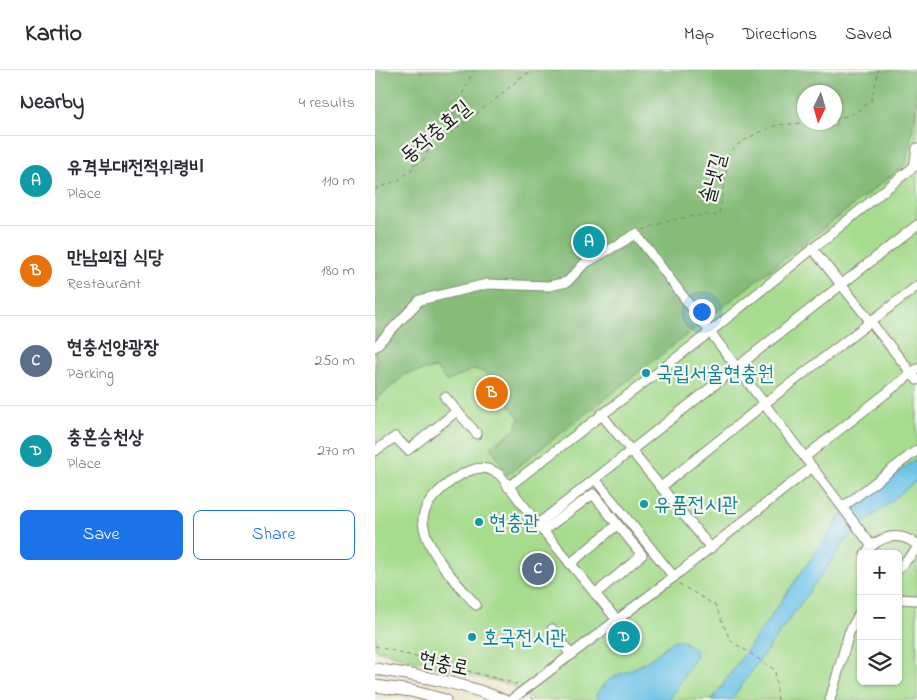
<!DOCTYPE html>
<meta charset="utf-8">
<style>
body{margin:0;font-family:"Indie Flower","Poor Story",sans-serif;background:#f2f2f3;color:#2b2b33}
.controls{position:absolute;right:15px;bottom:15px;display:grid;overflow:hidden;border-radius:8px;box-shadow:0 1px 4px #0004}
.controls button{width:45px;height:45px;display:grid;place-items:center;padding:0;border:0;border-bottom:1px solid #e1e1e2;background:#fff;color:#2b2b33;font:25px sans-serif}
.compass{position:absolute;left:422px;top:15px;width:45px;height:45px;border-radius:50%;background:#fff;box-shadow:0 1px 4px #0004;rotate:185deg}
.you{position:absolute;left:326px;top:241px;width:18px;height:18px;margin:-12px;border:4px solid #fff;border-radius:50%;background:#1a73e8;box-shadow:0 0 0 8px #1a73e833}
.badge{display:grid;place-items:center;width:32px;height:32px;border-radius:50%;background:#1a73e8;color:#fff;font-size:16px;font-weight:700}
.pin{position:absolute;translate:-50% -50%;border:2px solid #fff;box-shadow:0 1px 5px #0006}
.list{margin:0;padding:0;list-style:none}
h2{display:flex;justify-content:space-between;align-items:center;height:65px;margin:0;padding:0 20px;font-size:21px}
h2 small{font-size:16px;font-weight:400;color:#7c7c81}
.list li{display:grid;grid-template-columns:32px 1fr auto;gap:15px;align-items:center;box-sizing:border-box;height:90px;padding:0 20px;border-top:1px solid #e1e1e2}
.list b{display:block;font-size:19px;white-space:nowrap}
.list p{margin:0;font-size:16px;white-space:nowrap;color:#7c7c81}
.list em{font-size:16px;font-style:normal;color:#7c7c81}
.actions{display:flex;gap:10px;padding:15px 20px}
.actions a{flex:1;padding:11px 0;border:1px solid #1a73e8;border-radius:8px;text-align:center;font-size:18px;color:#1a73e8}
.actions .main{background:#1a73e8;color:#fff}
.icon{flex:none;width:28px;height:28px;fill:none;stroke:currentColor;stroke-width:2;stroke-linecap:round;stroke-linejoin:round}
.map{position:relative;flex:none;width:542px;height:630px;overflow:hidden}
header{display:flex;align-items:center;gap:30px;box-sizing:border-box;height:70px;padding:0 25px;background:#fff;border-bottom:1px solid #e1e1e2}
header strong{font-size:24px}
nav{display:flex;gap:28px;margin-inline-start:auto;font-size:18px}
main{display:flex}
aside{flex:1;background:#fff}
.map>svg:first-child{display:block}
</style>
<header>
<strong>Kartio</strong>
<nav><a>Map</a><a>Directions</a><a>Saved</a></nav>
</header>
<main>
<aside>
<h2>Nearby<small>4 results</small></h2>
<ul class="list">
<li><span class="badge" style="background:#0f9aa8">A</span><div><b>유격부대전적위령비</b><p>Place</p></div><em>110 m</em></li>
<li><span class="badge" style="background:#e8710a">B</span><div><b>만남의집 식당</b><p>Restaurant</p></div><em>180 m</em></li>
<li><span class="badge" style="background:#5c6f8a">C</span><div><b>현충선양광장</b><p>Parking</p></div><em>250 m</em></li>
<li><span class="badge" style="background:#0f9aa8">D</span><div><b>충혼승천상</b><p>Place</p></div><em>270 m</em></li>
</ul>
<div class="actions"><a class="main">Save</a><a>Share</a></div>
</aside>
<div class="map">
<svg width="542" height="630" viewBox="0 0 542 630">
<rect width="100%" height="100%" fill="#f6f6f2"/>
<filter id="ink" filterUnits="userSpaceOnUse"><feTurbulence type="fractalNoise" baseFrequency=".02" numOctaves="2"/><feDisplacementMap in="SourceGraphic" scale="10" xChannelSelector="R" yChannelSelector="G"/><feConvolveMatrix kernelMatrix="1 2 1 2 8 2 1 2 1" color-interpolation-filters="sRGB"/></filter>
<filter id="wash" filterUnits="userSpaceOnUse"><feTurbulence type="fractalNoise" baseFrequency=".0096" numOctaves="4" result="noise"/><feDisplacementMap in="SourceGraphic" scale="20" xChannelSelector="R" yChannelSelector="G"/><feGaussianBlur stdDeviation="1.12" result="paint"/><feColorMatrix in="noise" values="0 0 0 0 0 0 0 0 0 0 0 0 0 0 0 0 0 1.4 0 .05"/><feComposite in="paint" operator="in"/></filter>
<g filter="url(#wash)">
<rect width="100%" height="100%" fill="#efe7d0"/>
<path fill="#a6dc8d" stroke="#617c54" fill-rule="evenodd" d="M542 0V630H156L137 615 63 597 0 579V122L47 92ZM430 22H460V52H430ZM486 484H523V611H486Z"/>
<path fill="#84bc78" stroke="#506c4a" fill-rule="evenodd" d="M0 0H542V34L531 94 132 405 116 376 141 359 144 348 110 303 99 299 72 312 61 298 31 304 0 331ZM430 22H460V52H430Z"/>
<g fill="#6ac2e8" stroke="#436f82">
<polygon points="542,388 542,410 476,464 356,630 337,630 466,446"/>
<path d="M299 570H306L320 579 321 587 294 630H223L221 625C235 602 247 606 267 594 279 588 288 578 299 570Z"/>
</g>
</g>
<g filter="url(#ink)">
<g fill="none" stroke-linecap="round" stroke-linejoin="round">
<g stroke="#868276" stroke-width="11">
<g id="minor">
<polyline points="539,97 542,78"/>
<polyline points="437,178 542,310"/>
<polyline points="0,277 45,230 112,214 174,216 192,212 209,194 261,164 496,475"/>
<polyline points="70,327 82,341"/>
<polyline points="226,344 336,478"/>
<polyline points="0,381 20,367 33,380 82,341 102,364"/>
<polyline points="430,387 542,299"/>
<polyline points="220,409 299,507"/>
<polyline points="133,417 335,262 542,94"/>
<polyline points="286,417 389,334 542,216"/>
<polyline points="468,437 542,380"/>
<polyline points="166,458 242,550"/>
<polyline points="168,461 218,424 267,485 220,524"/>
<path d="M490 484C503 466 524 460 542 475"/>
<polyline points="195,494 242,455"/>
<polyline points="523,499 542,479"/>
<polyline points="523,529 542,530"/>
<path d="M101 535C83 514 50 481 48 451 47 430 81 404 100 399 109 397 118 400 125 405L163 454 542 155"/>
<polyline points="177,559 196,585"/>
<polyline points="136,630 296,509 437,397"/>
<polyline points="455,630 474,563 486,540"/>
</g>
</g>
<g stroke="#868276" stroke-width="13">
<g id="major">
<path d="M0 599C44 606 87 612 128 630"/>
<polyline points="0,616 36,621 70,630"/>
</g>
</g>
<g stroke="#868276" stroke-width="1" stroke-dasharray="4 4" stroke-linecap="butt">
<polyline points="460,50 481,42 496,31 504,0"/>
<path d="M38 96C46 87 49 75 57 66 62 59 71 54 76 46 85 31 91 15 99 0"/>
<polyline points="0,119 24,110 50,88 53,81 63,71 85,56 127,24 146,7 159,0"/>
<path d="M268 160C292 150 318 144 344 145L354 84 362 75 382 63 402 55 437 52"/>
<polyline points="304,514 340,535 355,570 400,600 403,630"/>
<polyline points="0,576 142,614"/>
<polyline points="156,627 160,630"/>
</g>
<use href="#minor" stroke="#fff" stroke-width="9"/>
<use href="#major" stroke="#fff" stroke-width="11"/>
</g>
</g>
<g fill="#0f9aa8" stroke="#f6f6f2" stroke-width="2">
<circle cx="271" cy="303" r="5"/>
<circle cx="269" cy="434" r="5"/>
<circle cx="104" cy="452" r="5"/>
<circle cx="97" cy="567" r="5"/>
</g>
<g text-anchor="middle" stroke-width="4.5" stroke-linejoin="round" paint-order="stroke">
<g font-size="21" fill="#1c1c1c" stroke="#f6f6f2">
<text transform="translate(60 61) rotate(-40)" y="7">동작충효길</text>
<text transform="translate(337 108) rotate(-75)" y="7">솔냇길</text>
<text transform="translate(69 593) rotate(12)" y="7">현충로</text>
</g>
<g font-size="21" fill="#0d838f" stroke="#f6f6f2" text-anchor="start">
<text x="281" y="310">국립서울현충원</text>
<text x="279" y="441">유품전시관</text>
<text x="114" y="459">현충관</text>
<text x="107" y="574">호국전시관</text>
</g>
</g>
</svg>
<div class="controls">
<button>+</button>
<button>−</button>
<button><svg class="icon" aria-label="layers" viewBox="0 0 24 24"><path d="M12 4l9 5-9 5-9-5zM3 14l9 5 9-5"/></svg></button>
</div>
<svg class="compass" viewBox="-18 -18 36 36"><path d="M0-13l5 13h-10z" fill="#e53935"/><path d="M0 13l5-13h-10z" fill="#7c7c81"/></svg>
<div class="you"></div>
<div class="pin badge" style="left:214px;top:172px;background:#0f9aa8">A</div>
<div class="pin badge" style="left:117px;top:323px;background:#e8710a">B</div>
<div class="pin badge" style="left:163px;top:499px;background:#5c6f8a">C</div>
<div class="pin badge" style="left:249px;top:567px;background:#0f9aa8">D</div>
</div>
</main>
